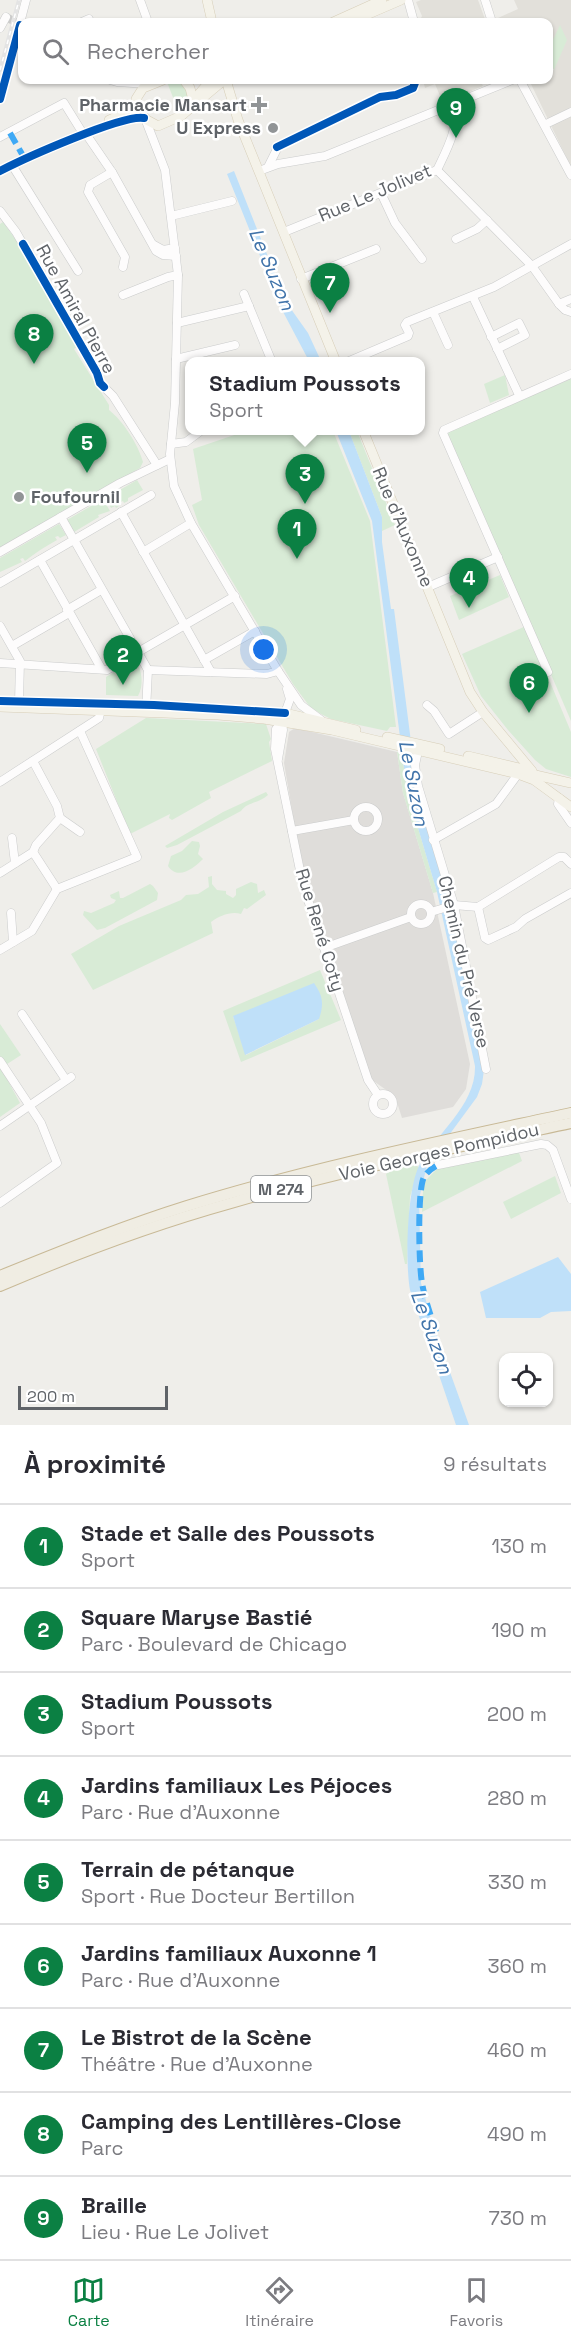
<!DOCTYPE html>
<html lang="fr">
<meta charset="utf-8">
<style>
body{margin:0;font-family:"Space Grotesk",sans-serif;background:#f2f2f3;color:#2b2b33}
.controls{position:absolute;right:18px;bottom:18px;display:grid;overflow:hidden;border-radius:12px;box-shadow:0 2px 4px #0004}
.controls button{width:54px;height:54px;display:grid;place-items:center;padding:0;border:0;border-bottom:2px solid #e1e1e2;background:#fff;color:#2b2b33;font:30px sans-serif}
.scale{position:absolute;left:18px;bottom:15px;width:150px;box-sizing:border-box;padding-left:6px;border:3px solid #5f6368;border-top:0;font-size:16px;line-height:21px;white-space:nowrap;color:#5f6368;-webkit-text-stroke:4px #fff;paint-order:stroke}
.you{position:absolute;left:264px;top:650px;width:21px;height:21px;margin:-15px;border:4px solid #fff;border-radius:50%;background:#1a73e8;box-shadow:0 0 0 9px #1a73e833}
.badge{display:grid;place-items:center;width:39px;height:39px;border-radius:50%;background:#0b8043;color:#fff;font-size:20px;font-weight:700}
.pin{position:absolute;translate:-50% -50px;filter:drop-shadow(0 2px 3px #0008)}
.pin::after{content:'';position:absolute;top:32px;width:21px;height:18px;background:inherit;clip-path:polygon(0 0,100% 0,50% 100%)}
.popup{position:absolute;left:185px;top:357px;width:240px;height:78px;box-sizing:border-box;display:grid;place-content:center;border-radius:12px;background:#fff;filter:drop-shadow(0 2px 4px #0005);font-size:20px;white-space:nowrap;color:#7c7c81}
.popup b{font-size:22px;color:#2b2b33}
.popup::after{content:'';position:absolute;left:50%;top:100%;margin-left:-12px;border:12px solid transparent;border-top-color:#fff}
.list{margin:0;padding:0;list-style:none}
h2{display:flex;justify-content:space-between;align-items:center;height:78px;margin:0;padding:0 24px;font-size:26px}
h2 small{font-size:20px;font-weight:400;color:#7c7c81}
.list li{display:grid;grid-template-columns:39px 1fr auto;gap:18px;align-items:center;box-sizing:border-box;height:84px;padding:0 24px;border-top:2px solid #e1e1e2}
.list b{display:block;font-size:22px;white-space:nowrap}
.list p{margin:0;font-size:20px;white-space:nowrap;color:#7c7c81}
.list em{font-size:20px;font-style:normal;color:#7c7c81}
.icon{flex:none;width:33px;height:33px;fill:none;stroke:currentColor;stroke-width:2;stroke-linecap:round;stroke-linejoin:round}
.map{position:relative;flex:none;width:571px;height:1425px;overflow:hidden}
.search{position:absolute;background:#fff;box-shadow:0 2px 4px #0004;left:18px;right:18px;top:18px;height:66px;display:flex;align-items:center;gap:15px;box-sizing:border-box;padding:0 21px;border-radius:12px;color:#7c7c81;font-size:22px}
.sheet{height:834px;background:#fff}
nav{display:flex;justify-content:space-around;align-items:center;box-sizing:border-box;height:84px;border-top:2px solid #e1e1e2;background:#fff;font-size:16px;color:#7c7c81}
nav a{display:grid;justify-items:center;gap:3px}
nav .on{color:#0b8043}
.map>svg:first-child{display:block}
</style>
<div class="map">
<svg width="571" height="1425" viewBox="0 0 571 1425">
<rect width="100%" height="100%" fill="#efeeea"/>
<polygon fill="#dfddda" points="295,728 397,752 403,793 433,893 470,1064 466,1089 453,1107 402,1118 395,1096 372,1080 303,874 284,763 289,732"/>
<g fill="#e2e0da">
<polygon points="421,0 478,0 486,22 419,22 422,16 416,2"/>
<polygon points="514,0 571,0 571,167 530,82 534,80 548,80 549,73 554,70 549,57 548,22 500,22 498,18 518,9"/>
<polygon points="423,80 480,80 483,86 443,103 435,84 425,88"/>
</g>
<g fill="#d8ebd6" fill-rule="evenodd">
<polygon points="560,25 567,40 554,70 549,57 549,43 551,44"/>
<path d="M172 80C191 83 192 102 179 113L167 82Z"/>
<path d="M3 222 24 251 78 346 74 349 109 405V410C123 421 138 444 143 462L140 468 0 548V224Z"/>
<polygon points="505,375 509,395 490,403 484,384"/>
<polygon points="571,379 571,721 448,434 450,430"/>
<polygon points="246,431 333,431 370,521 396,727 390,727 387,731 331,719 321,714 310,707 293,684 199,525 192,505 202,500 193,449"/>
<polygon points="349,431 357,431 395,525 382,531 382,517"/>
<polygon points="137,480 143,490 128,498 128,501 124,503 123,501 119,503 120,505 116,508 115,506 111,508 106,498"/>
<polygon points="103,499 110,511 98,515 99,517 74,532 67,520"/>
<path d="M59 524 66 535 60 538 58 536 55 537 57 540C46 546 35 553 25 561L23 558 20 559 22 562 0 572V558Z"/>
<polygon points="500,575 509,597 459,620 450,596"/>
<polygon points="526,626 544,668 542,673 548,677 571,732 571,777 546,769 535,760 508,730 481,696 462,654"/>
<path d="M133 660H136C142 671 144 685 138 696L106 695V677Z"/>
<polygon points="146,718 266,724 271,739 269,742 272,761 209,792 211,798 172,820 169,818 170,814 130,834 96,749"/>
<polygon points="397,752 402,753 407,791 437,892 433,893 403,793"/>
<path d="M266 792 268 795C260 803 247 802 241 811L177 845 167 848 165 846 223 812Z"/>
<path d="M192 841 199 842 200 846 198 854 203 859C194 868 178 881 168 866L171 856 182 851Z"/>
<path d="M212 876V884L217 890 226 891V894L233 898 236 895V889L251 882 257 884 258 893 264 890 266 895 247 909 244 908 241 914C231 911 219 916 211 922L213 933 93 990 71 954 119 926 181 900 186 895 198 894 209 887 208 877Z"/>
<polygon points="150,884 153,886 158,893 157,900 105,928 97,930 83,915 84,911 91,913 114,903 116,900 111,898 110,895 119,891 120,898 123,898"/>
<path d="M320 970 341 1020 241 1062 223 1011ZM233 1016 319 1019 246 1055Z"/>
<polygon points="0,1024 21,1055 1,1068 20,1103 0,1117"/>
<polygon points="518,1150 522,1161 422,1212 423,1190 426,1180 439,1167"/>
<polygon points="412,1164 419,1167 410,1197 407,1264 405,1264 386,1174 394,1169"/>
<polygon points="555,1176 561,1193 511,1219 503,1202"/>
</g>
<g fill="#bfe0f9">
<polygon points="234,171 286,302 308,333 321,361 309,361 281,308 227,174"/>
<path d="M336 431H349L382 517V542L391 609H394L416 781 451 909 484 1070 482 1084 477 1097 427 1165 419 1199 421 1283 432 1322 469 1425H456L410 1290C405 1262 407 1190 419 1166 436 1133 476 1106 475 1066L437 892 407 791 372 521Z"/>
<path d="M314 983C323 996 324 1004 319 1019L245 1055 233 1016Z"/>
<polygon points="558,1257 571,1274 571,1311 551,1312 540,1318 486,1318 480,1292"/>
</g>
<g fill="none" stroke-linecap="round" stroke-linejoin="round">
<polyline stroke="#cbcbca" stroke-width="8" stroke-dasharray="8 4" stroke-linecap="butt" points="8,18 15,22"/>
<g stroke="#cbcccc" stroke-width="9">
<g id="minor">
<polyline points="140,0 148,22"/>
<polyline points="408,0 414,22"/>
<polyline points="485,0 492,22"/>
<polyline points="82,22 89,19"/>
<polyline points="0,28 6,17"/>
<polyline points="110,80 117,82 149,84"/>
<polyline points="520,80 571,175"/>
<polyline points="0,99 26,0"/>
<polyline points="146,121 165,170 178,275 175,403 170,454 174,486 191,523 278,671 301,705 321,720"/>
<polyline points="546,124 571,112"/>
<polyline points="86,134 112,172 156,251 163,255 176,256"/>
<polyline points="0,137 64,103 82,132"/>
<polyline points="12,165 78,271"/>
<polyline points="268,167 279,145 380,97 396,95 413,88 416,80"/>
<polyline points="437,170 532,266 559,304 565,310 571,312"/>
<polyline points="259,171 278,164 325,156 512,80"/>
<polyline points="112,172 90,185 88,192 125,257 123,267"/>
<polyline points="381,193 395,223 422,259"/>
<polyline points="0,211 16,232 97,373 100,383 113,396 157,465"/>
<polyline points="171,216 232,201"/>
<path d="M284 232 437 170C446 151 461 125 453 104"/>
<polyline points="456,239 477,229 487,220"/>
<polyline points="154,245 163,250 175,248"/>
<polyline points="301,279 376,249"/>
<polyline points="244,294 272,362"/>
<polyline points="123,295 168,277 178,275"/>
<polyline points="473,297 519,395"/>
<polyline points="559,304 571,299"/>
<polyline points="433,312 448,345"/>
<polyline points="177,323 249,306"/>
<polyline points="491,337 519,323 525,335 497,349"/>
<polyline points="176,359 235,345"/>
<polyline points="347,362 408,336 409,333 405,325 407,322 494,287 571,244"/>
<polyline points="171,444 186,442 202,430"/>
<polyline points="121,512 211,672"/>
<polyline points="61,517 148,670 146,711"/>
<polyline points="0,552 120,483 170,459"/>
<polyline points="143,552 191,523"/>
<polyline points="40,560 101,668"/>
<polyline points="0,583 151,495"/>
<polyline points="428,587 498,557"/>
<polyline points="67,610 101,590"/>
<polyline points="0,626 20,661 19,702"/>
<polyline points="12,646 69,613"/>
<polyline points="204,660 255,631"/>
<polyline points="0,663 107,670 235,596"/>
<polyline points="148,670 267,674 278,671"/>
<polyline points="548,672 443,433 444,430 571,374"/>
<polyline points="427,705 434,711 449,734 483,712"/>
<polyline points="285,713 290,699 287,689"/>
<polyline points="282,722 276,729 275,749 303,885 368,1080 378,1095"/>
<polyline points="418,751 415,765 418,786 454,905 486,1069"/>
<polyline points="278,759 283,730 282,722"/>
<polyline points="0,782 99,718 102,705"/>
<polyline points="559,798 558,804 571,823"/>
<circle cx="366" cy="819" r="12"/>
<polyline points="60,818 80,832"/>
<polyline points="292,831 354,820"/>
<polyline points="12,838 15,863"/>
<polyline points="433,840 496,804 518,774"/>
<polyline points="33,852 57,889"/>
<polyline points="0,873 33,852 36,845 60,818 57,806 33,761"/>
<circle cx="421" cy="914" r="10"/>
<polyline points="478,907 485,938 488,940 516,927 525,919 571,893"/>
<polyline points="431,912 454,905 478,907 559,857 564,857 571,864"/>
<polyline points="11,913 13,942"/>
<polyline points="324,948 411,917"/>
<polyline points="0,950 32,931 57,889 137,857 80,731"/>
<polyline points="22,1014 66,1080"/>
<polyline points="0,1061 41,1123 57,1163 0,1203"/>
<circle cx="383" cy="1104" r="10"/>
<polyline points="0,1126 71,1077"/>
<polyline points="438,1165 541,1144 547,1145 553,1150 571,1199"/>
</g>
</g>
<g stroke="#d7ceb8" stroke-width="10">
<g id="major">
<polyline points="207,0 212,22"/>
<polyline points="333,22 382,0"/>
<polyline points="350,22 401,0"/>
<polyline points="163,80 143,88 136,99 145,119 158,126 181,116 224,80"/>
<polyline points="184,80 190,88 193,100"/>
<polyline points="226,80 238,120 336,362"/>
<polyline points="191,103 211,80"/>
<polyline points="109,120 129,111 137,102"/>
<path d="M0 171C23 159 123 114 144 118"/>
<polyline points="363,430 470,692 483,712 532,771"/>
<polyline points="39,702 190,707"/>
<polyline points="0,707 218,715 264,719 332,730 518,774 534,780 571,807"/>
<polyline points="219,709 285,713 356,730"/>
<polyline points="387,737 440,749"/>
<polyline points="468,756 523,769 535,775"/>
<polyline points="531,774 571,783"/>
</g>
</g>
<g stroke="#c8b996" stroke-width="12">
<g id="highway">
<path d="M0 1276C62 1251 123 1226 187 1206 313 1167 442 1141 571 1113"/>
<path d="M0 1286C75 1254 152 1225 231 1203 343 1170 457 1147 571 1123"/>
</g>
</g>
<use href="#minor" stroke="#fdfcfc" stroke-width="8"/>
<use href="#major" stroke="#f4f2e9" stroke-width="9"/>
<use href="#highway" stroke="#f0ede3" stroke-width="10"/>
<g stroke="#e4e4e4" stroke-width="4">
<polyline id="rail" points="0,70 19,0"/>
</g>
<use href="#rail" stroke="#fff" stroke-width="1.5" stroke-dasharray="4.5" stroke-linecap="butt"/>
<g stroke="#3fa9f5" stroke-width="6" stroke-dasharray="12 6" stroke-linecap="butt">
<polyline points="10,133 22,154"/>
<path d="M436 1332C431 1316 425 1300 422 1283 419 1267 417 1190 424 1177 428 1171 432 1168 438 1165"/>
</g>
<g stroke="#fff" stroke-width="11">
<g id="cycleway">
<polyline points="0,99 20,25"/>
<polyline points="277,147 380,97 396,95 413,88 416,80"/>
<path d="M0 171C23 159 123 114 144 118"/>
<polyline points="23,244 97,373 100,383 104,387"/>
<polyline points="0,701 154,705 285,713"/>
</g>
</g>
<use href="#cycleway" stroke="#0057b8" stroke-width="8"/>
</g>
<g fill="#919496" stroke="#fff" stroke-width="2">
<path d="M256 96h6v6h6v6h-6v6h-6v-6h-6v-6h6z"/>
<circle cx="273" cy="128" r="6"/>
<circle cx="19" cy="497" r="6"/>
</g>
<g text-anchor="middle" stroke-width="5" stroke-linejoin="round" paint-order="stroke">
<rect fill="#fff" stroke="#8f9295" stroke-width="1.5" x="251" y="1176" width="60" height="26" rx="4.5"/>
<g font-size="16" font-weight="bold" fill="#5f6368">
<text x="281" y="1195">M 274</text>
</g>
<g font-size="18" font-weight="bold" fill="#5f6368" stroke="#fff" text-anchor="end">
<text x="247" y="111">Pharmacie Mansart</text>
<text x="261" y="134">U Express</text>
<text x="31" y="503" text-anchor="start">Foufournil</text>
</g>
<g font-size="18" fill="#5f6368" stroke="#fff">
<text transform="translate(375 193) rotate(-23)" y="6">Rue Le Jolivet</text>
<text transform="translate(76 309) rotate(61)" y="6">Rue Amiral Pierre</text>
<text transform="translate(403 527) rotate(67)" y="6">Rue d'Auxonne</text>
<text transform="translate(320 930) rotate(73)" y="6">Rue René Coty</text>
<text transform="translate(464 962) rotate(77)" y="6">Chemin du Pré Verse</text>
<text transform="translate(439 1152) rotate(-13)" y="6">Voie Georges Pompidou</text>
</g>
<g font-size="20" font-style="italic" fill="#4174aa" stroke="#fff">
<text transform="translate(272 269) rotate(67)" y="7">Le Suzon</text>
<text transform="translate(414 783) rotate(79)" y="7">Le Suzon</text>
<text transform="translate(432 1332) rotate(70)" y="7">Le Suzon</text>
</g>
</g>
</svg>
<div class="controls">
<button><svg class="icon" aria-label="locate" viewBox="0 0 24 24"><circle cx="12" cy="12" r="6"/><path d="M12 2v4M12 18v4M2 12h4M18 12h4"/></svg></button>
</div>
<div class="scale">200 m</div>
<div class="you"></div>
<div class="pin badge" style="left:297px;top:559px">1</div>
<div class="pin badge" style="left:123px;top:685px">2</div>
<div class="pin badge" style="left:305px;top:504px">3</div>
<div class="popup"><b>Stadium Poussots</b>Sport</div>
<div class="pin badge" style="left:469px;top:608px">4</div>
<div class="pin badge" style="left:87px;top:473px">5</div>
<div class="pin badge" style="left:529px;top:713px">6</div>
<div class="pin badge" style="left:330px;top:313px">7</div>
<div class="pin badge" style="left:34px;top:364px">8</div>
<div class="pin badge" style="left:456px;top:138px">9</div>
<div class="search"><svg class="icon" aria-label="search" viewBox="0 0 24 24"><circle cx="10" cy="10" r="6"/><path d="M15 15l6 6"/></svg>Rechercher</div>
</div>
<section class="sheet">
<h2>À proximité<small>9 résultats</small></h2>
<ul class="list">
<li><span class="badge">1</span><div><b>Stade et Salle des Poussots</b><p>Sport</p></div><em>130 m</em></li>
<li><span class="badge">2</span><div><b>Square Maryse Bastié</b><p>Parc · Boulevard de Chicago</p></div><em>190 m</em></li>
<li><span class="badge">3</span><div><b>Stadium Poussots</b><p>Sport</p></div><em>200 m</em></li>
<li><span class="badge">4</span><div><b>Jardins familiaux Les Péjoces</b><p>Parc · Rue d'Auxonne</p></div><em>280 m</em></li>
<li><span class="badge">5</span><div><b>Terrain de pétanque</b><p>Sport · Rue Docteur Bertillon</p></div><em>330 m</em></li>
<li><span class="badge">6</span><div><b>Jardins familiaux Auxonne 1</b><p>Parc · Rue d'Auxonne</p></div><em>360 m</em></li>
<li><span class="badge">7</span><div><b>Le Bistrot de la Scène</b><p>Théâtre · Rue d'Auxonne</p></div><em>460 m</em></li>
<li><span class="badge">8</span><div><b>Camping des Lentillères-Close</b><p>Parc</p></div><em>490 m</em></li>
<li><span class="badge">9</span><div><b>Braille</b><p>Lieu · Rue Le Jolivet</p></div><em>730 m</em></li>
</ul>
</section>
<nav>
<a class="on"><svg class="icon" aria-label="map" viewBox="0 0 24 24"><path d="M3 6l6-2 6 2 6-2v14l-6 2-6-2-6 2zM9 4v14M15 6v14"/></svg>Carte</a>
<a><svg class="icon" aria-label="directions" viewBox="0 0 24 24"><path d="M12 3l9 9-9 9-9-9zM9 14v-3h6M13 9l2 2-2 2"/></svg>Itinéraire</a>
<a><svg class="icon" aria-label="saved" viewBox="0 0 24 24"><path d="M7 4h10v16l-5-4-5 4z"/></svg>Favoris</a>
</nav>
